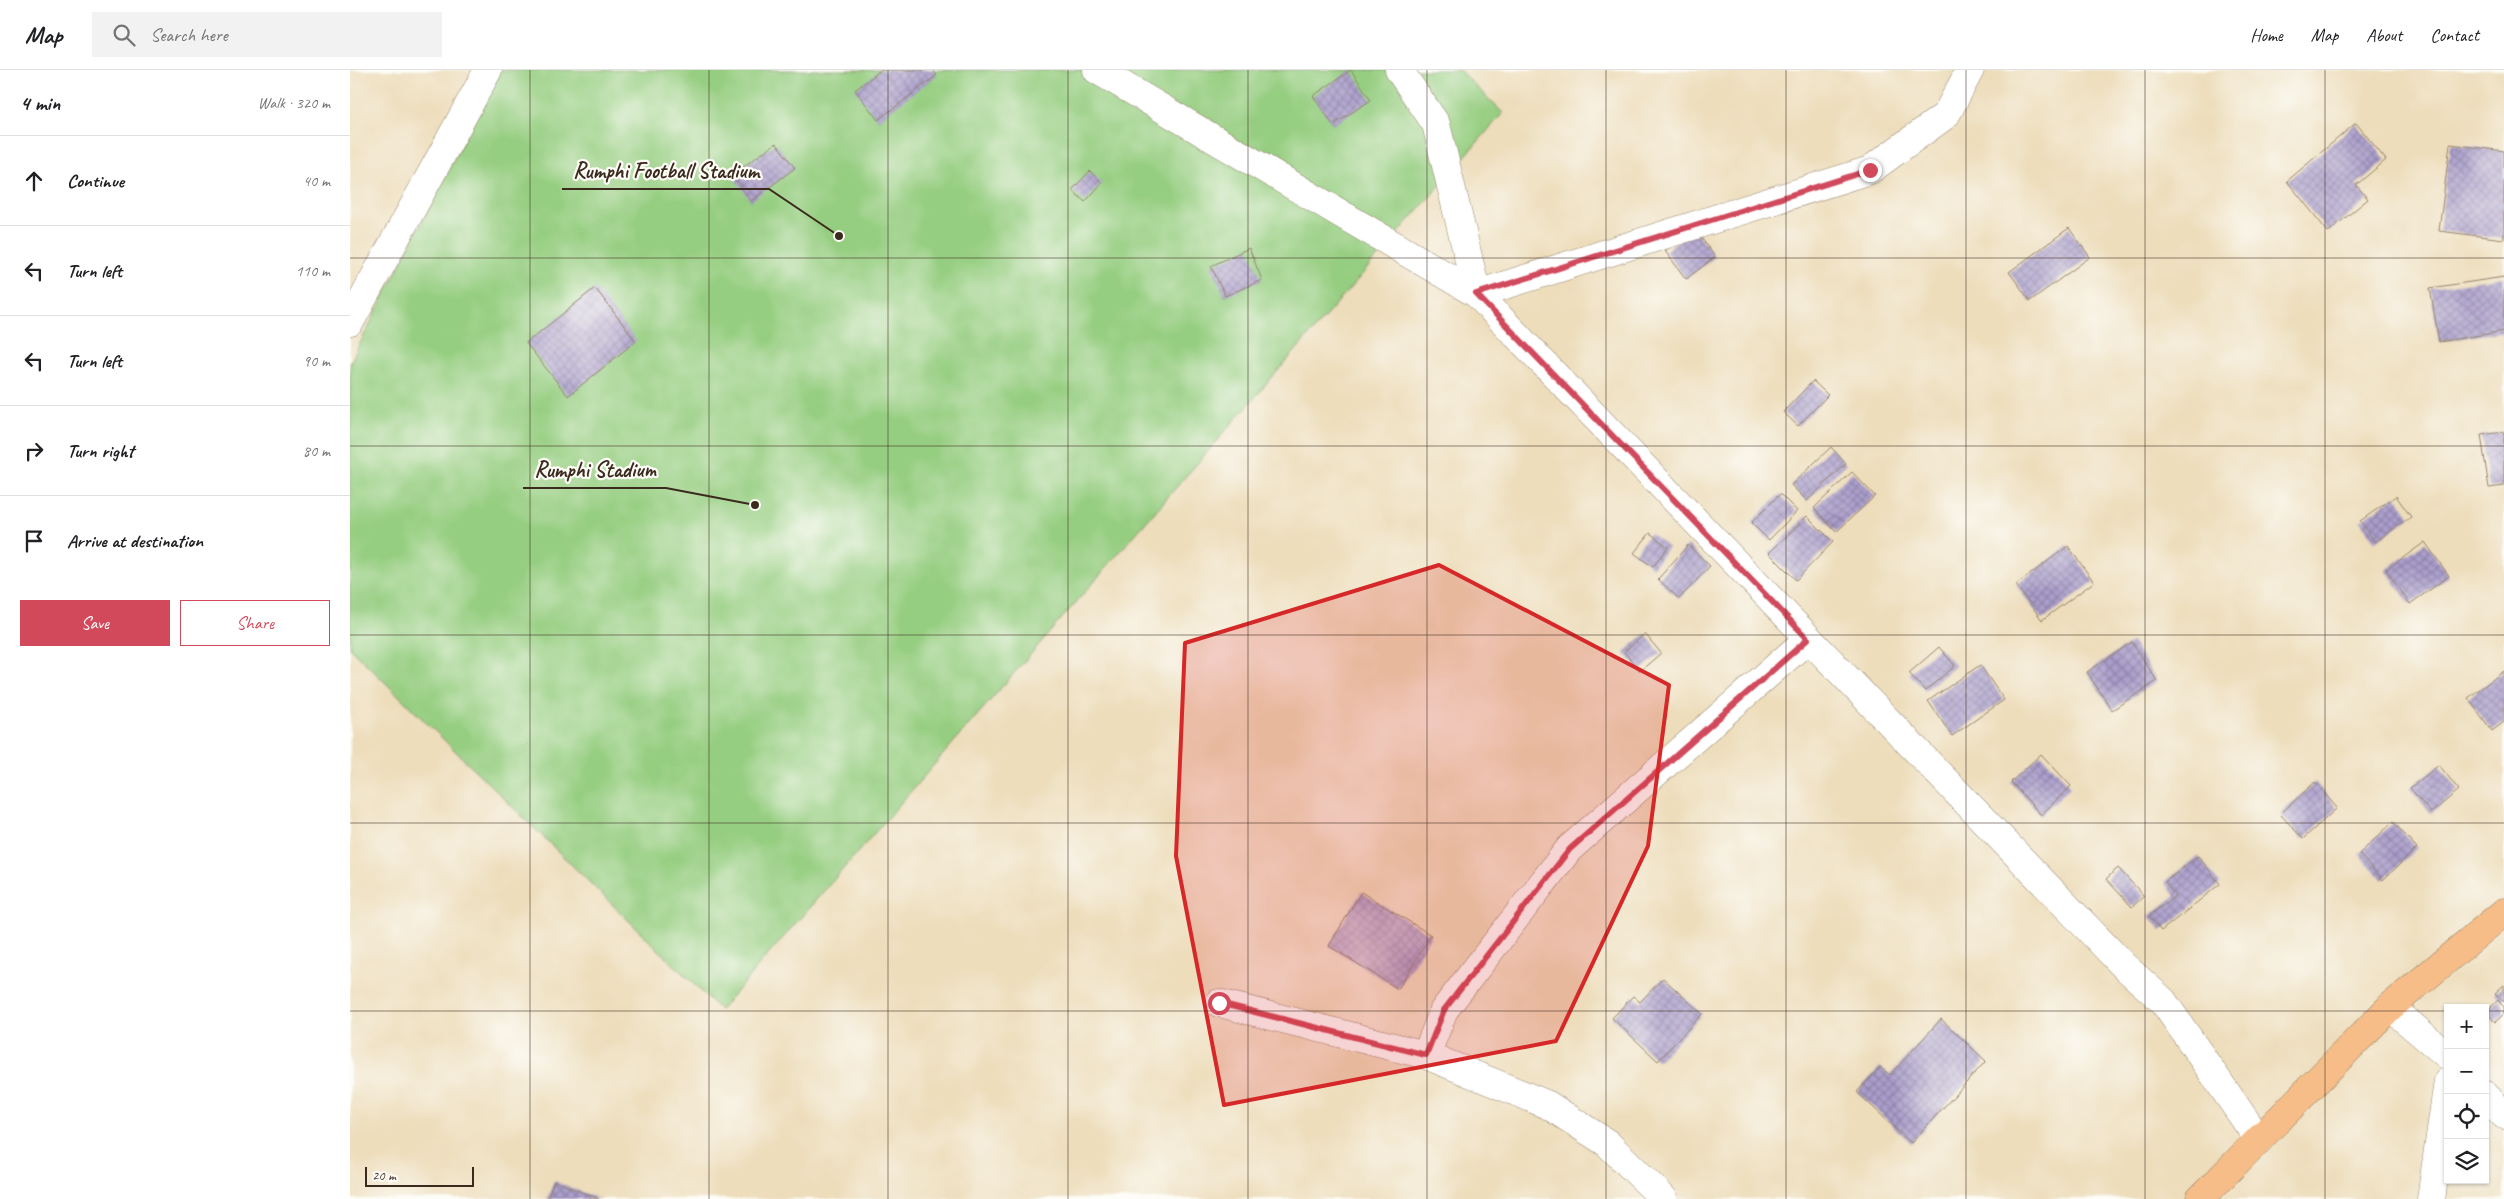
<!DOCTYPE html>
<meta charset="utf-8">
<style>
body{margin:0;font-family:Caveat,sans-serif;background:#f2f2f2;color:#202124}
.controls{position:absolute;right:15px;bottom:15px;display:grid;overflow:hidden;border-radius:0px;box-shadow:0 1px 4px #0004}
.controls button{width:45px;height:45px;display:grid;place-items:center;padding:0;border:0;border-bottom:1px solid #e0e0e0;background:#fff;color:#202124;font:25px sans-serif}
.scale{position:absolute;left:15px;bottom:12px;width:109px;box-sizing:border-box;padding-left:5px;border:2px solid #3b2a1e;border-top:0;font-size:14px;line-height:18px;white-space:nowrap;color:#3b2a1e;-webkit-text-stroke:4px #fdfcf7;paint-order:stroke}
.stop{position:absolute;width:15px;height:15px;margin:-11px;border:4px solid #d1495b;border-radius:50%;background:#fff}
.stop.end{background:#d1495b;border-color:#fff;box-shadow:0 1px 5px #0008}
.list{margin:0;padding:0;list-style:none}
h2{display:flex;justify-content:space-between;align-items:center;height:65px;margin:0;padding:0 20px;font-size:21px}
h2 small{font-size:16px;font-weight:400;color:#757577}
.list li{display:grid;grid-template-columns:32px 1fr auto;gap:15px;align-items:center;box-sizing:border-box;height:90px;padding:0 20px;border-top:1px solid #e0e0e0}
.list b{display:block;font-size:19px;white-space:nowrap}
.list em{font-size:16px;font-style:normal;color:#757577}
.actions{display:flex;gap:10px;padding:15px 20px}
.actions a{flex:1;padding:11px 0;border:1px solid #d1495b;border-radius:0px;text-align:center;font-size:18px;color:#d1495b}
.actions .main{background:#d1495b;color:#fff}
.icon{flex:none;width:28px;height:28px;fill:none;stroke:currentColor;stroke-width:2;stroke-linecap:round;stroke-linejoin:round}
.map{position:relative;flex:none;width:2154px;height:1129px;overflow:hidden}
header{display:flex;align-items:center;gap:30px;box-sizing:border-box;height:70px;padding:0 25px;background:#fff;border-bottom:1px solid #e0e0e0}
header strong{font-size:24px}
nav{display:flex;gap:28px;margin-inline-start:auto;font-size:18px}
.search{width:350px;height:45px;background:#f2f2f2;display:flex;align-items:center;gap:12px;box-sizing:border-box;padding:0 18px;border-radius:0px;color:#757577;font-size:19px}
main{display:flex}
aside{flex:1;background:#fff}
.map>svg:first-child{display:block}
</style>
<header>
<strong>Map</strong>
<div class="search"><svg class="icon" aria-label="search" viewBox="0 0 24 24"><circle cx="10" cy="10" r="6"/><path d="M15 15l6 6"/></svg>Search here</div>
<nav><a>Home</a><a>Map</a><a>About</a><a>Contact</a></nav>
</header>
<main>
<aside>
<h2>4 min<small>Walk · 320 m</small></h2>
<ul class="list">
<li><svg class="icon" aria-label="ahead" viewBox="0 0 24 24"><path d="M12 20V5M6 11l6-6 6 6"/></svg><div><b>Continue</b></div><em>40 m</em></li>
<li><svg class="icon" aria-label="left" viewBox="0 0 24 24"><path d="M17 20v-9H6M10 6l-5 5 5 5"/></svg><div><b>Turn left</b></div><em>110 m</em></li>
<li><svg class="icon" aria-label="left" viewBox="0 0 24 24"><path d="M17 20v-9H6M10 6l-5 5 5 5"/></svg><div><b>Turn left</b></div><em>90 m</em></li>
<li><svg class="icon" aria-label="right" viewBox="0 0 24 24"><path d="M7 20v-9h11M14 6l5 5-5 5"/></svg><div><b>Turn right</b></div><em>80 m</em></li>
<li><svg class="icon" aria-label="arrive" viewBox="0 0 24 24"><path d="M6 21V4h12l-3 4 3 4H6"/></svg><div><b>Arrive at destination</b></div></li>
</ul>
<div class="actions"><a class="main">Save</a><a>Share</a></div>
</aside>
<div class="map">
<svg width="2154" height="1129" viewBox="0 0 2154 1129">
<defs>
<pattern id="building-cross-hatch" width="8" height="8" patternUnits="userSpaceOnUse" patternTransform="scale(1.25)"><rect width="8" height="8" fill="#aa9ecc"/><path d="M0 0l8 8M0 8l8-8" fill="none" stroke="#8c81a5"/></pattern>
</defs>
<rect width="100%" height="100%" fill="#fdfcf7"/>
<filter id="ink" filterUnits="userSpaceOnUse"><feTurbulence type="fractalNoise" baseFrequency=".02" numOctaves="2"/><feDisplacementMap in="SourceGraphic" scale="10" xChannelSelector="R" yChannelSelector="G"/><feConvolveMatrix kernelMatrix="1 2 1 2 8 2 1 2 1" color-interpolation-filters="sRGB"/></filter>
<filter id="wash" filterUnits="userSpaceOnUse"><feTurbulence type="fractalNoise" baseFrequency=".0096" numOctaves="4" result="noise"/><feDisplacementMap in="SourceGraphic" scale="20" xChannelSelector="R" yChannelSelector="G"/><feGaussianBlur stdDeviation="1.12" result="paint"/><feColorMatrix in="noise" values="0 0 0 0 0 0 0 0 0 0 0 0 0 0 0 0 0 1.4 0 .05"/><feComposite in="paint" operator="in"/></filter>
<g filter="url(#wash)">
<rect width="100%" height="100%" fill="#edddbb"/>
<polygon fill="#96ce81" stroke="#687c50" points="149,0 1109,0 1153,43 370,940 0,578 0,293"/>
<g id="blocks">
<g fill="url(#building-cross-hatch)">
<polygon points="531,0 583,0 587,5 528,50 505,20"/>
<polygon points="1001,0 1021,30 983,55 963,26"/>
<polygon points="2006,53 2036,90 2006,115 2018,129 1978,162 1937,111"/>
<polygon points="426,73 445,98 401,131 382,105"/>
<polygon points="2100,74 2154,81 2154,169 2089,161"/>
<polygon points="740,101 752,113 735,132 722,120"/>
<polygon points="1344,158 1365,187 1336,209 1315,181"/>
<polygon points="1719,158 1740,187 1680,231 1659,202"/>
<polygon points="899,178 912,210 875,226 861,196"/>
<polygon points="2154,207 2154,261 2089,272 2080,218"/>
<polygon points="245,218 286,271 218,326 176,273"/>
<polygon points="1463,311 1478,325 1448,356 1433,342"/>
<polygon points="2154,362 2154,416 2139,418 2131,365"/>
<polygon points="1481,377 1496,394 1457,431 1441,415"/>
<polygon points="1502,402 1525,426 1486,462 1464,438"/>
<polygon points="1430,424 1447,441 1419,470 1401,453"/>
<polygon points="2046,426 2061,447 2025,472 2010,451"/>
<polygon points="1457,446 1483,472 1446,510 1419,483"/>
<polygon points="1300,463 1318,477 1303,497 1284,483"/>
<polygon points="2075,472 2099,506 2060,534 2036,500"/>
<polygon points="1338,475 1360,496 1329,529 1308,509"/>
<polygon points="1718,476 1744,512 1692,550 1666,515"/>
<polygon points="1295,564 1311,583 1290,601 1274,582"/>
<polygon points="1782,572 1807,611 1762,640 1737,602"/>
<polygon points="1589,577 1605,596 1575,621 1559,603"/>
<polygon points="1630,595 1654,630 1602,666 1578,631"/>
<polygon points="2154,601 2154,652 2142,661 2118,628"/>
<polygon points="1691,684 1721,716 1691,745 1661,712"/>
<polygon points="2089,695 2109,720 2081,743 2060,718"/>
<polygon points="1965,712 1987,738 1953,769 1930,744"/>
<polygon points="2043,752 2067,778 2033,810 2009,784"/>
<polygon points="1848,786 1870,814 1811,861 1799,846 1825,826 1815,812"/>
<polygon points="1768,798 1794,826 1782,837 1756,809"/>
<polygon points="1011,822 1081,865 1048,919 979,876"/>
<polygon points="1313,908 1352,944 1308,991 1262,948 1283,926 1290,932"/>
<polygon points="2154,915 2154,932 2145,923"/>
<polygon points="2148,930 2154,937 2154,944 2145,952 2136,942"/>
<polygon points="1591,949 1636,991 1561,1073 1507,1022 1530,997 1540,1005"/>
<polygon points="204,1111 249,1129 197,1129"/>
</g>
</g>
</g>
<g filter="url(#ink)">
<use href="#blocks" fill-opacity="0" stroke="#94846c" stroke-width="1"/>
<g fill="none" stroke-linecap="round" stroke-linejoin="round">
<g stroke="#94846c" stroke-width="29">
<g id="street">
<polyline points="747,0 1127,224 1774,896 1813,931 1909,1070"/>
<polyline points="1049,0 1086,54 1127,224"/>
<polyline points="1127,224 1520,100 1596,45 1620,0"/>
<polyline points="0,252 138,0"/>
<polyline points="869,933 1076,985 1198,1035 1257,1073 1314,1129"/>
<polyline points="2040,937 2098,986"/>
<polyline points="1076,985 1094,940 1219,779 1458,569"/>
<polyline points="2135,1025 2154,1045"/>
<polyline points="2081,1129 2098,1011"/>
</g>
</g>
<g stroke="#94846c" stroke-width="29">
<polyline id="primary" points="1850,1129 2040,937 2154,842"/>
</g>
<use href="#street" stroke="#fff" stroke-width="28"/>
<use href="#primary" stroke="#f7bd88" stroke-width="28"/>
</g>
</g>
<g fill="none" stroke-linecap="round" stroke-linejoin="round" filter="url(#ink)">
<polyline stroke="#d1495b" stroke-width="6" points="869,933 1076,985 1094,940 1220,779 1458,569 1126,224 1520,100"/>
</g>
<path fill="#d62828" fill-opacity="0.2" stroke="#d62828" stroke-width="4" stroke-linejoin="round" d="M1089 495 1319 615 1298 776 1206 971 874 1035 826 786 835 573Z"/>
<path fill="none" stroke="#3b2a1e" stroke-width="1" stroke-opacity="0.55" d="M180 0V1129M359 0V1129M538 0V1129M718 0V1129M898 0V1129M1077 0V1129M1256 0V1129M1436 0V1129M1616 0V1129M1795 0V1129M1975 0V1129M0 188H2154M0 376H2154M0 565H2154M0 753H2154M0 941H2098M2135 941H2154"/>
<path fill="none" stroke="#3b2a1e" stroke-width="2" d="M489 166L419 119H212M405 435L316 418H173"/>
<g fill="#3b2a1e" stroke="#fdfcf7" stroke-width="2">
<circle cx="489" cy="166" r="5"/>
<circle cx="405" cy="435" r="5"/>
</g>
<g font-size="22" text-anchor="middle" font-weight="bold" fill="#3b2a1e" stroke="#fdfcf7" stroke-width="4.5" stroke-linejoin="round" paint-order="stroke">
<text x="316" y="108">Rumphi Football Stadium</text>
<text x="245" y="407">Rumphi Stadium</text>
</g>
</svg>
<div class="controls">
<button>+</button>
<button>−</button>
<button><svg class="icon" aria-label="locate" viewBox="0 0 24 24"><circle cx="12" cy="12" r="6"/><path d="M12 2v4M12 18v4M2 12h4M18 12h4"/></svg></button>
<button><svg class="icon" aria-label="layers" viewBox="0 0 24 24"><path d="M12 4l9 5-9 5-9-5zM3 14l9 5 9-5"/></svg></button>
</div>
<div class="scale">20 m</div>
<div class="stop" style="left:869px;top:933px"></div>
<div class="stop end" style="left:1520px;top:100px"></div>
</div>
</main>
